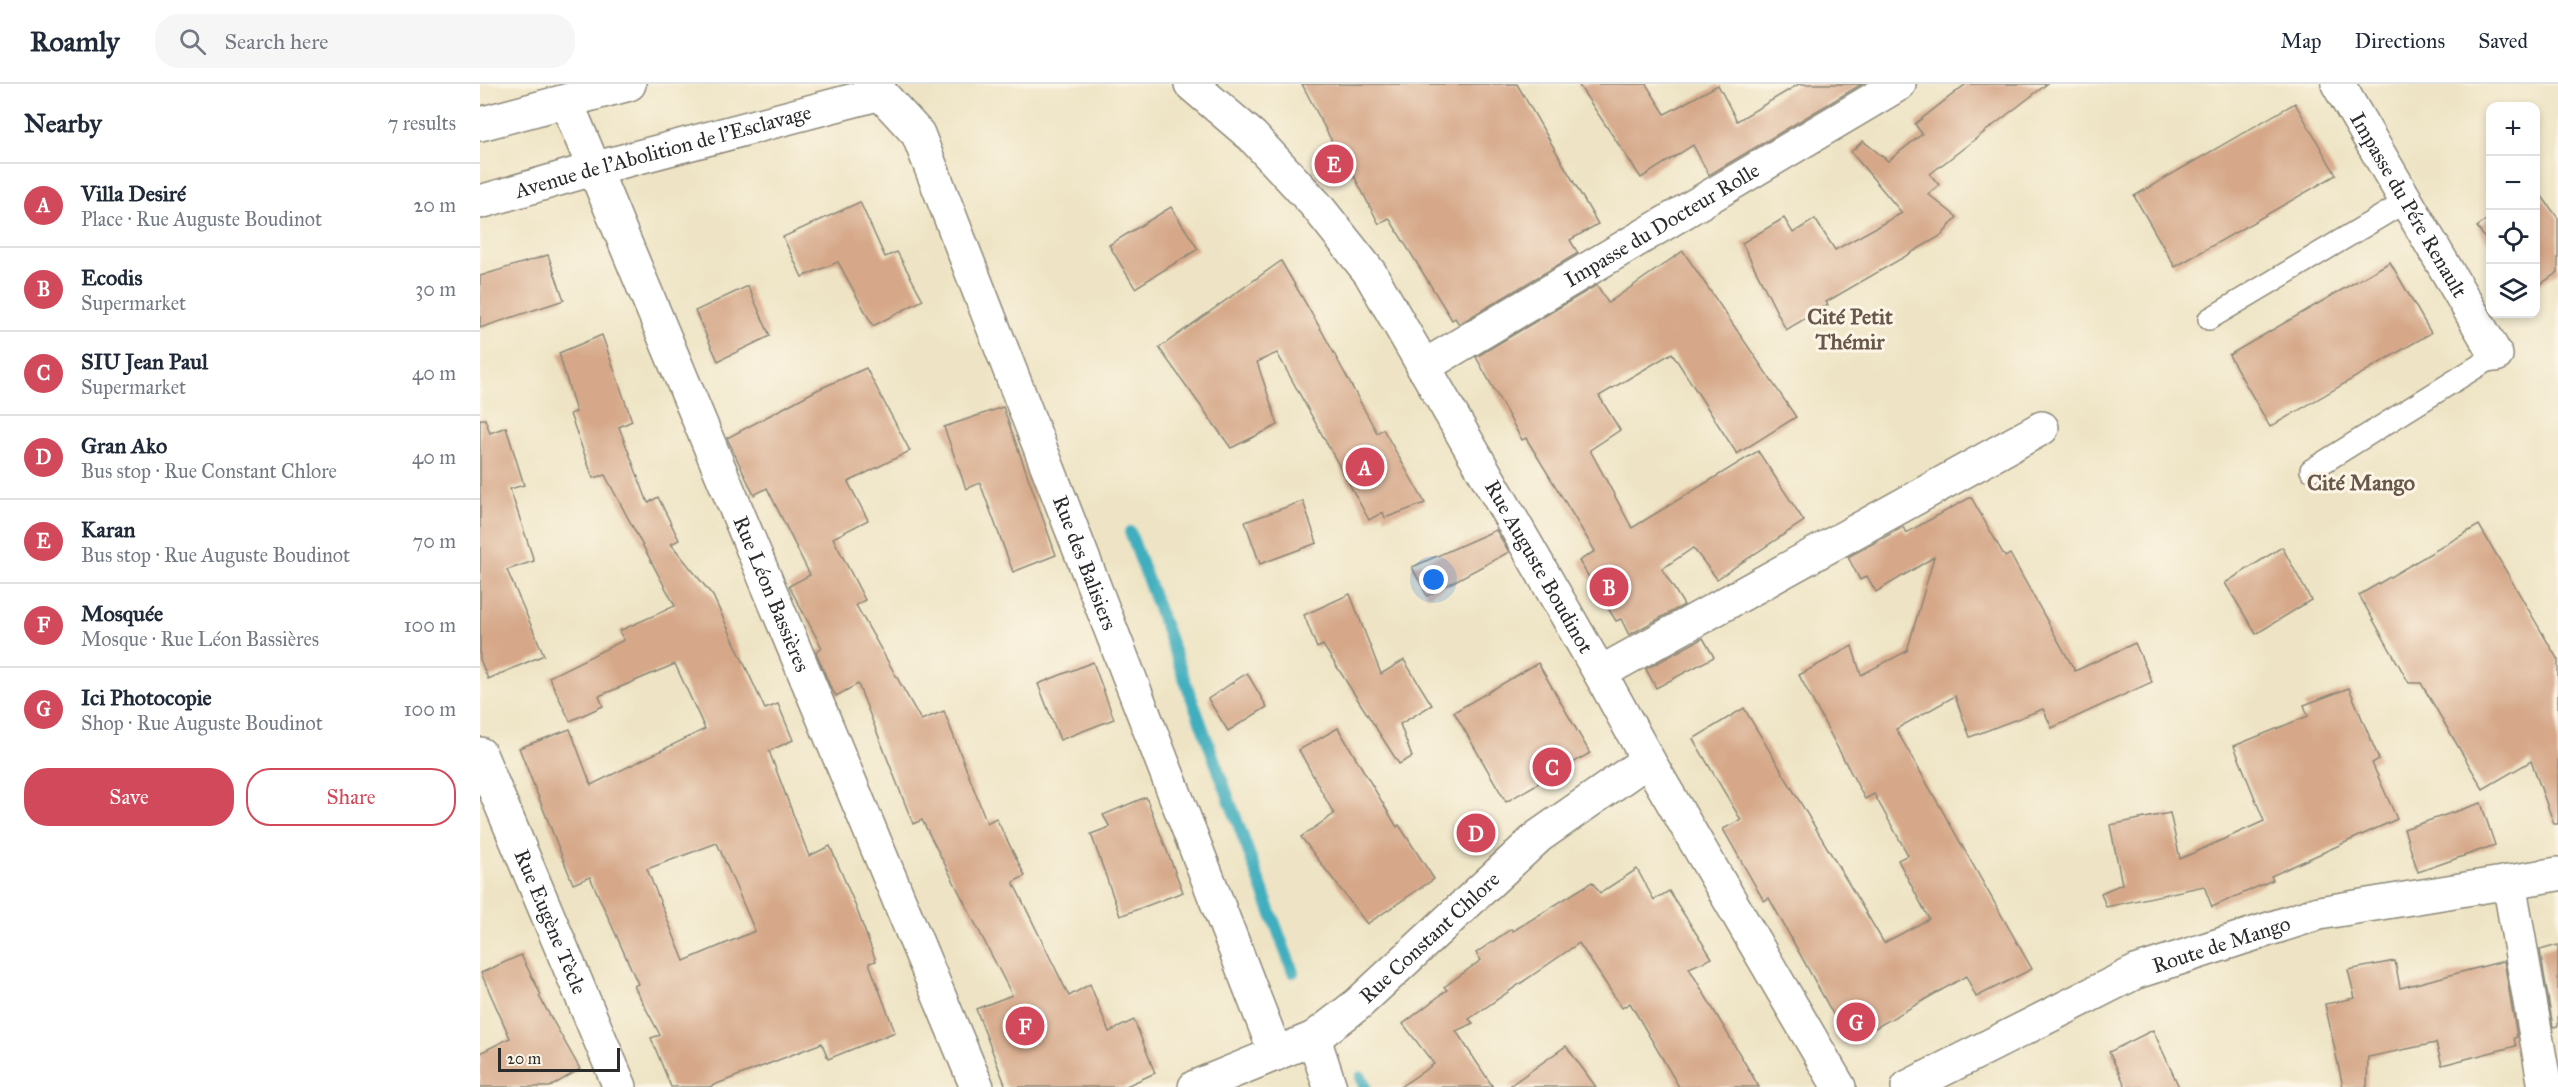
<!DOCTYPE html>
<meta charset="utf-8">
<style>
body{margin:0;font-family:"IM FELL Great Primer",serif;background:#f6f6f7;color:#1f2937}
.controls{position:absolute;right:18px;top:18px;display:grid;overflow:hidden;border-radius:12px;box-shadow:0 3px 9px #0003}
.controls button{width:54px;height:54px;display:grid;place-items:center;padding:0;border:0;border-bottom:2px solid #e0e1e3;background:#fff;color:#1f2937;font:30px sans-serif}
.scale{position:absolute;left:18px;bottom:15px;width:122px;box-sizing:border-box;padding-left:6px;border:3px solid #2b2b2b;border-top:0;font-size:16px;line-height:21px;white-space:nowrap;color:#2b2b2b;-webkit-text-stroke:4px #fcf5e5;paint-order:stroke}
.you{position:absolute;left:954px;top:496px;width:21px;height:21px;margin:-15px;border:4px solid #fff;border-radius:50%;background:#1a73e8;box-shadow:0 0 0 9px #1a73e833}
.badge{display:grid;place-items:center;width:39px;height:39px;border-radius:50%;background:#d1495b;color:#fff;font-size:20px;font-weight:700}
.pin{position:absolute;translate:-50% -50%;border:3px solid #fff;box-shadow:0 2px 6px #0006}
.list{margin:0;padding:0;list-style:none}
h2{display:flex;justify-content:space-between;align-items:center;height:78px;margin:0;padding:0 24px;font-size:26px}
h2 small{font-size:20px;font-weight:400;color:#747a83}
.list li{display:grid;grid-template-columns:39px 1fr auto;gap:18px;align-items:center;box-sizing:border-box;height:84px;padding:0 24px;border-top:2px solid #e0e1e3}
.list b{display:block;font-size:22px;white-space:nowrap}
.list p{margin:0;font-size:20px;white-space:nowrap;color:#747a83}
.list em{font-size:20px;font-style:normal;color:#747a83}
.actions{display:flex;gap:12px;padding:18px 24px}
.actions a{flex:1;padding:14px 0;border:2px solid #d1495b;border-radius:24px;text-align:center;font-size:21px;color:#d1495b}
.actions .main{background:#d1495b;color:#fff}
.icon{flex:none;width:33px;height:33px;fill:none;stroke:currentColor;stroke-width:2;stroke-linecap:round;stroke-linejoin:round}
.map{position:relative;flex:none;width:2078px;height:1003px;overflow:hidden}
header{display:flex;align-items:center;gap:36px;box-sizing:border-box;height:84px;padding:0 30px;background:#fff;border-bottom:2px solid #e0e1e3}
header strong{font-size:28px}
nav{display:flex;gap:33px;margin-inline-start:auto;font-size:21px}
.search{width:420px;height:54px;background:#f6f6f7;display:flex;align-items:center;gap:15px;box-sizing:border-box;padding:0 21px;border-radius:24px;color:#747a83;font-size:22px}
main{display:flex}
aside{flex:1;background:#fff}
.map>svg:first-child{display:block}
</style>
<header>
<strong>Roamly</strong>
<div class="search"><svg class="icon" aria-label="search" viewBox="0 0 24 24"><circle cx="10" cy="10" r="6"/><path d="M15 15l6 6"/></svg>Search here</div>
<nav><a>Map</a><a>Directions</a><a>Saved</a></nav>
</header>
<main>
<aside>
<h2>Nearby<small>7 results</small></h2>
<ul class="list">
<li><span class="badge">A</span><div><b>Villa Desiré</b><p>Place · Rue Auguste Boudinot</p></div><em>20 m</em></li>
<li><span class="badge">B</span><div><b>Ecodis</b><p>Supermarket</p></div><em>30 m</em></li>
<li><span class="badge">C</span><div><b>SIU Jean Paul</b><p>Supermarket</p></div><em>40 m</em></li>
<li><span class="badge">D</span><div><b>Gran Ako</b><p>Bus stop · Rue Constant Chlore</p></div><em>40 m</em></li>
<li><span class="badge">E</span><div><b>Karan</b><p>Bus stop · Rue Auguste Boudinot</p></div><em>70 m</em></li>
<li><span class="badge">F</span><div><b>Mosquée</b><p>Mosque · Rue Léon Bassières</p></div><em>100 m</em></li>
<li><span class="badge">G</span><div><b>Ici Photocopie</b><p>Shop · Rue Auguste Boudinot</p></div><em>100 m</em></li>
</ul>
<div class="actions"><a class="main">Save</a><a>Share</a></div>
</aside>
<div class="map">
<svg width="2078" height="1003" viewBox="0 0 2078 1003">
<rect width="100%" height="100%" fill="#fcf5e5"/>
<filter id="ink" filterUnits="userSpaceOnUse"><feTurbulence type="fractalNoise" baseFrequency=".0167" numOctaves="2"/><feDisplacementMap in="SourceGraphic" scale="12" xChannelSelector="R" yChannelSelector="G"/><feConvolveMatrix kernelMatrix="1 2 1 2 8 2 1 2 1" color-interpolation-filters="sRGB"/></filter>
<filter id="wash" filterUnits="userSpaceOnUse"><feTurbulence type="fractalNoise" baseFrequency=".008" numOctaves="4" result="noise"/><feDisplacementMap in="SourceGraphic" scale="24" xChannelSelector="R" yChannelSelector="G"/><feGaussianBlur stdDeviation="1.35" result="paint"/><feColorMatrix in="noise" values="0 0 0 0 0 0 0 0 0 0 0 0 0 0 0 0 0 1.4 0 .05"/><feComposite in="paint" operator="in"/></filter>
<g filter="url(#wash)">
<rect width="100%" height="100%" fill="#eee4c5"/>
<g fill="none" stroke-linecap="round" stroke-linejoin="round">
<g stroke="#41aebe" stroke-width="12">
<polyline points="650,448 813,888"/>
<polyline points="881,993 885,1003"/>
</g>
</g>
<g id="blocks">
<g fill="#d6a889" fill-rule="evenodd">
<polygon points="822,0 1037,0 1118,140 1090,156 1098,169 979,240 975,234 972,236 909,134 899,140 873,90 870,92"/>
<polygon points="1098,0 1166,0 1185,30 1238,1 1257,37 1319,0 1382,0 1229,91 1213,61 1161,94"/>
<polygon points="1486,0 1567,0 1450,90 1459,101 1448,110 1477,133 1462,151 1346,218 1348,221 1306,246 1262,159 1304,134 1313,149 1335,135 1355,166 1422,129 1371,68 1383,57 1408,77 1442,50 1435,40"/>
<polygon points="1815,19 1856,91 1695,183 1654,112"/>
<polygon points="2055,103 2078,134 2078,188 2055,204"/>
<polygon points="380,118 405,173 417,168 443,216 393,242 358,178 322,193 303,153"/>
<polygon points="691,123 718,165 655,204 629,161"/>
<polygon points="2010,133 2010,162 1997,143"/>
<polygon points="1203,167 1316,333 1257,370 1192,269 1119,312 1140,346 1110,366 1152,444 1278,367 1324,437 1237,495 1213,464 1182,485 1204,521 1149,551 1141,535 1136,537 1099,477 1115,467 1046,354 1042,356 996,273 1117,201 1128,219"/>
<polygon points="68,171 84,216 0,244 0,192"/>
<polygon points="801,177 843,249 897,349 903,345 945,419 905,434 903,428 889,436 797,269 777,278 798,341 751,364 679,264"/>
<polygon points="1910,178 1951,249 1790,343 1749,271"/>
<polygon points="268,202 290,252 238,277 215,227"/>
<path d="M122 251 152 337 139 343 168 419 178 413 199 456 191 460 233 512 285 625 298 620 313 656 289 667 329 772 350 762 374 818 396 877 389 879 415 948 348 975 342 959 229 1003H191L171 954 180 951 154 902 158 900 110 793 93 800 39 664 90 645 111 701 225 645 195 580 119 612 123 622 90 637 69 593 144 556 139 547 195 522 125 391 113 394 90 330 96 328 79 269ZM237 759 275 847 204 877 167 785Z"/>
<polygon points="386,284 430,367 368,398 388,436 353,454 385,516 376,521 441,636 464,627 507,739 516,734 545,792 533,798 589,912 610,900 629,948 654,936 675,989 644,1003 526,1003 496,925 532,911 442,736 433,740 378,600 356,612 350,602 336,568 342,564 309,502 330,491 287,404 274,411 247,354 337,306"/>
<polygon points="523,323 576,471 533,488 500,399 486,405 464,343"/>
<polygon points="0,335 5,335 10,349 26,343 44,401 30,405 54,477 27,486 64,571 8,595 0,575"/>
<polygon points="1491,413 1525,473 1530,470 1595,587 1655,559 1672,598 1572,644 1563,625 1490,653 1475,612 1416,645 1552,885 1496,913 1486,892 1369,959 1289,814 1284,817 1243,745 1261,736 1213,655 1264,624 1404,859 1449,835 1418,776 1428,771 1394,710 1385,715 1319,591 1372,562 1381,591 1427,567 1454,473 1396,508 1387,492 1380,496 1368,473 1423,443 1426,449"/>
<polygon points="823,417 837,459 780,480 765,438"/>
<polygon points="1999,441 2078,576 2078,740 2074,740 2051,677 2003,705 1941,599 1929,599 1879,511"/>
<polygon points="1016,446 1029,468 947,512 932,483"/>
<polygon points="1802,463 1831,516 1776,550 1745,499"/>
<polygon points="870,510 901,590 924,576 952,621 920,640 932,673 919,680 843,561 837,564 824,531"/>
<polygon points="1223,554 1234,573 1176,604 1166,585"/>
<polygon points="613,578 634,635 580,656 558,600"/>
<polygon points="1058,579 1110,669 1026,718 974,628"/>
<polygon points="767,589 787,623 748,647 728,615"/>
<polygon points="1869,604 1899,675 1892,679 1917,735 1791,792 1793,796 1732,823 1724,802 1626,823 1621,809 1642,800 1630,741 1690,729 1700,775 1784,737 1754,662 1828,632 1824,621"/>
<polygon points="858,644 917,743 919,741 954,795 887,840 821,753 854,730 819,666"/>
<polygon points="666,713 703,808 640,832 611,750 630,743 623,731"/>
<polygon points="2001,719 2015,761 1938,788 1924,745"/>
<polygon points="1157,785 1174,816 1189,807 1232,874 1209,884 1279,1003 1199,1003 1150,919 1142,924 1099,859 989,935 993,939 976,947 1013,1003 920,1003 954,980 923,940 967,906 964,903 1001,876 996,869 1031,845 1033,847 1112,798 1120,809"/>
<polygon points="2078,861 2078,942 2073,943 2060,866"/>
<polygon points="41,871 61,911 59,912 100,985 70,1003 0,1003 0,969 30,954 1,889"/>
<polygon points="1915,877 1920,904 2024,877 2037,953 2034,954 2036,962 1962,981 1956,959 1888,973 1887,1003 1863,1003 1845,920 1875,914 1868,886"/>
<polygon points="1673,946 1699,1003 1646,1003 1629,968"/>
<polygon points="1086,962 1116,1003 1028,1003"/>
</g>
</g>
</g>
<g filter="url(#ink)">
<use href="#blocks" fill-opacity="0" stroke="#8c8878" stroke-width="1.5"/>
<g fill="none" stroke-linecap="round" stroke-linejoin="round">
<g stroke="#8c8878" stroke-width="24">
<g id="service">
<polyline points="1729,235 1925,118"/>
<polyline points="1831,386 2016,271"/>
</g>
</g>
<g stroke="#8c8878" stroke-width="36">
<g id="minor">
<path id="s1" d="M392 0 438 50 796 970"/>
<path id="s2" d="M1858 0 2016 271"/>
<path id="s3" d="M86 17 497 1003"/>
<path id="s4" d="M0 118 113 85 401 9"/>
<path id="s5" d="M943 283 1419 0"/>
<polyline points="1120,589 1562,344"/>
<path id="s6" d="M0 670 140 1003"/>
<polyline points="2029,798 2065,1003"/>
<polyline points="834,954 850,1003"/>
<path id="s7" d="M715 1003 834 954 878 920 1059 752 1168 676"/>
</g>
</g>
<g stroke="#8c8878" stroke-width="36">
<g id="tertiary">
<path id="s8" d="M711 0 772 52 836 121 890 189 1120 589 1168 676 1359 1003"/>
<polyline points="0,40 149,0"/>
<path id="s9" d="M1428 1003 1656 888 1839 829 2078 790"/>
</g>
</g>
<use href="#service" stroke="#fff" stroke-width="21"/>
<use href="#minor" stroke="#fff" stroke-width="33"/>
<use href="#tertiary" stroke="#fff" stroke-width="33"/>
</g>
</g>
<g text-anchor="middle" stroke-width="6" stroke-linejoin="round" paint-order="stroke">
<g font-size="21" fill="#2b2b2b" stroke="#fcf5e5">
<text dy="7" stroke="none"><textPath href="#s4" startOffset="190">Avenue de l'Abolition de l'Esclavage</textPath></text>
<text dy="7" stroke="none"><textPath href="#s2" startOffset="140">Impasse du Pére Renault</textPath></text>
<text dy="7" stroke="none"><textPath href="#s5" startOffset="278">Impasse du Docteur Rolle</textPath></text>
<text dy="7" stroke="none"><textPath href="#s1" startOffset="528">Rue des Balisiers</textPath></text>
<text dy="7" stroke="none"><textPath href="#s8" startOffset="600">Rue Auguste Boudinot</textPath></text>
<text dy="7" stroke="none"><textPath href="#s3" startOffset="534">Rue Léon Bassières</textPath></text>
<text dy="7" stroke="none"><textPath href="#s6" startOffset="182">Rue Eugène Tècle</textPath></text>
<text dy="7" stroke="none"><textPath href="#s7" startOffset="282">Rue Constant Chlore</textPath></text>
<text dy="7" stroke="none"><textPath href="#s9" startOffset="345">Route de Mango</textPath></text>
</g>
<g font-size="22" font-weight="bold" fill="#67574c" stroke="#fcf5e5">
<text x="1370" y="240">Cité Petit<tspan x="1370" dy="25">Thémir</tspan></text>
<text x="1881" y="406">Cité Mango</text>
</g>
</g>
</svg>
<div class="controls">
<button>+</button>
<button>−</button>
<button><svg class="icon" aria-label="locate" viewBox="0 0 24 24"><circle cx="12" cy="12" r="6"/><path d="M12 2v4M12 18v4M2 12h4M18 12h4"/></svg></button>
<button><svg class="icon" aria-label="layers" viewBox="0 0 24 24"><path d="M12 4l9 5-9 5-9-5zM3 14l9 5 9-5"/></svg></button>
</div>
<div class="scale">20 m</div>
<div class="you"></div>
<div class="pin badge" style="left:885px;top:383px">A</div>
<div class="pin badge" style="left:1129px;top:503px">B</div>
<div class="pin badge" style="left:1072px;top:683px">C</div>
<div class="pin badge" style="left:996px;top:749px">D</div>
<div class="pin badge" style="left:854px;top:80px">E</div>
<div class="pin badge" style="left:545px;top:942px">F</div>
<div class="pin badge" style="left:1376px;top:938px">G</div>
</div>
</main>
